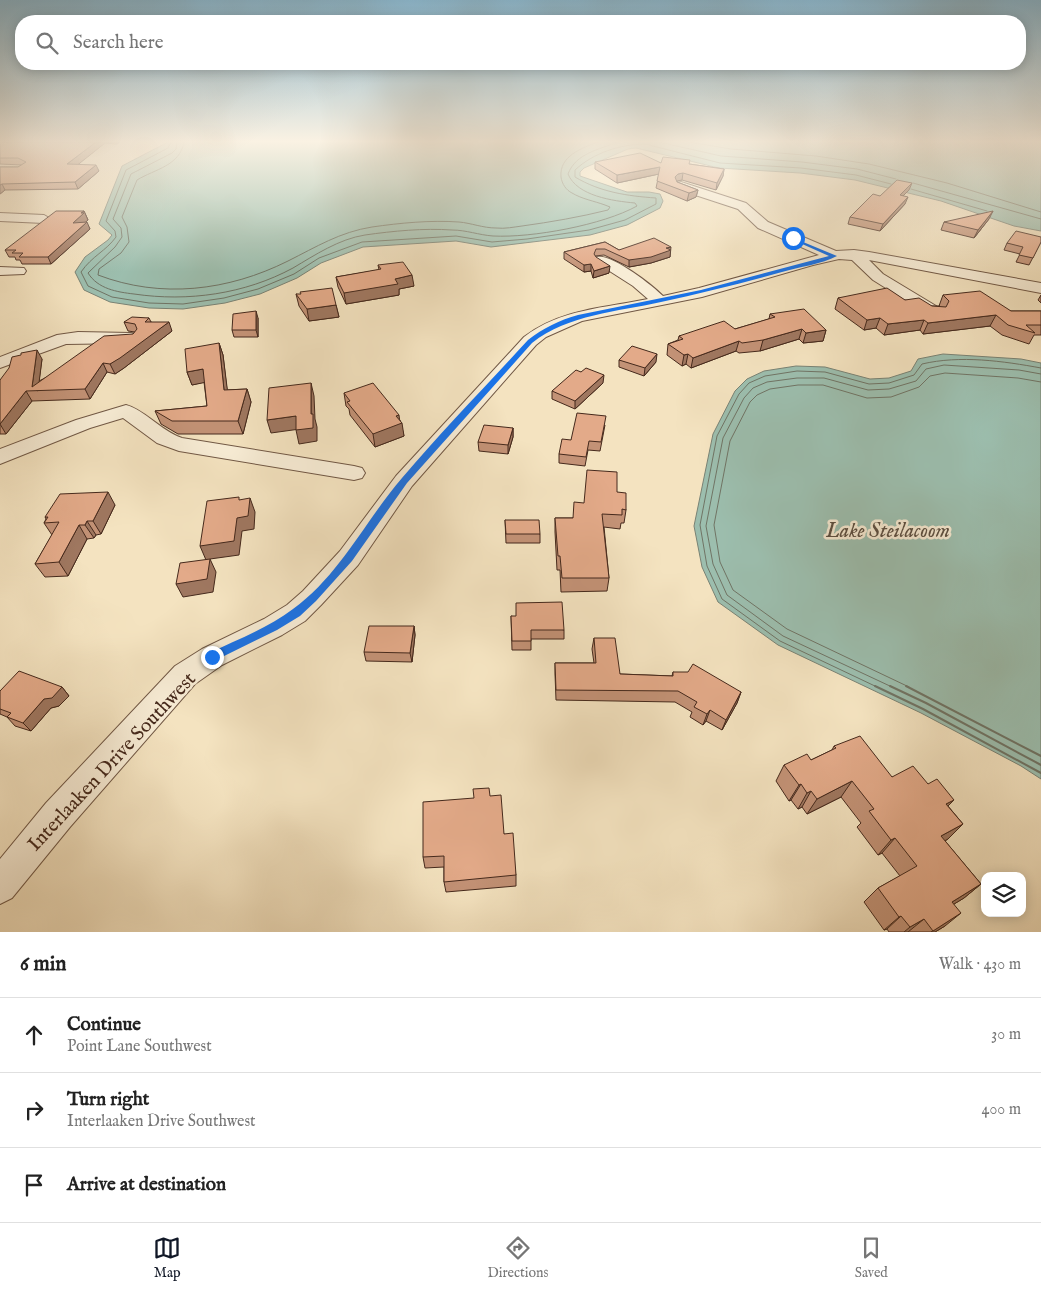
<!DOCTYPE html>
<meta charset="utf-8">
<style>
body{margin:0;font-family:"IM FELL English",serif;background:#f6f6f6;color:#222}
.controls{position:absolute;right:15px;bottom:15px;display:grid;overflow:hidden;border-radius:10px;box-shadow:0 2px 12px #0003}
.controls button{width:45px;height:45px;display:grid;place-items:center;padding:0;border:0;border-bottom:1px solid #e0e0e0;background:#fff;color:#222;font:25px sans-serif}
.stop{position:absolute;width:15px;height:15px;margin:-11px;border:4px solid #1a73e8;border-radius:50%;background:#fff}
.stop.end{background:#1a73e8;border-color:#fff;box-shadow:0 1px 5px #0008}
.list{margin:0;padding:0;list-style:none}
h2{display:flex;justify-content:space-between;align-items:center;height:65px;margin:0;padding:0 20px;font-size:21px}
h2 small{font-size:16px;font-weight:400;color:#767676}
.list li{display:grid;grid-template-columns:32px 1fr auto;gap:15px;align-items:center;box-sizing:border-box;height:75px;padding:0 20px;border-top:1px solid #e0e0e0}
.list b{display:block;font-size:19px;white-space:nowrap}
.list p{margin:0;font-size:16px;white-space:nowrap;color:#767676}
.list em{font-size:16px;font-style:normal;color:#767676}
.icon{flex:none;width:28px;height:28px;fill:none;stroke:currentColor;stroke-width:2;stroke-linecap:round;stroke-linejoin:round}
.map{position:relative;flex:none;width:1041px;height:932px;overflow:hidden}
.search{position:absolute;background:#fff;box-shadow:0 2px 12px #0003;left:15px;right:15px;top:15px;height:55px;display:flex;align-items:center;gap:12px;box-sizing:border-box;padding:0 18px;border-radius:20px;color:#767676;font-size:19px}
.sheet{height:290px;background:#fff}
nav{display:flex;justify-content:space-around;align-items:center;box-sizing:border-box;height:70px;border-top:1px solid #e0e0e0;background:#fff;font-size:14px;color:#767676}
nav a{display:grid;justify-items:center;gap:2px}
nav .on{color:#111827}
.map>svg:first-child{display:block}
</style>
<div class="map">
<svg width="1041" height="932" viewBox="0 0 1041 932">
<rect width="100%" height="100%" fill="#f4e3c0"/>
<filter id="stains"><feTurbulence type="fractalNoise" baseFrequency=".004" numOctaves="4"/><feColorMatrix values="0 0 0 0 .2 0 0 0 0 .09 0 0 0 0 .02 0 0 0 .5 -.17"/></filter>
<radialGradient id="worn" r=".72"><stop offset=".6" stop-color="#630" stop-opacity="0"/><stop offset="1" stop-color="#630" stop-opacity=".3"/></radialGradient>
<g fill="#9cbeae" stroke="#798274">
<polygon points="168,142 1041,142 1041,231 1014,226 941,201 855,180 800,173 719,168 636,148 628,149 584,168 580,172 580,176 627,192 649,192 660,194 663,201 660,208 627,225 590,235 491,247 456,241 363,247 321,263 297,278 260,294 225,303 183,309 149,308 110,302 84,290 75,272 85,257 108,240 112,235 99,224 122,166"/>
<polygon points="943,354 1021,359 1041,363 1041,779 1021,766 921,713 778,645 718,602 702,567 694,526 713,434 735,391 747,379 764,371 796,366 825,367 870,379 889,378 911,371 918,359"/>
</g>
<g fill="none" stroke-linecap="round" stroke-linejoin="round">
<g stroke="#707465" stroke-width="1">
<path d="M171 142 168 148 126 170 106 221 115 231 116 237C106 251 92 256 81 272L88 286 112 297 149 303 183 304 224 298 258 289 294 274 319 258 362 242 456 236 492 242 527 239 589 230 625 220 656 204V198C627 196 600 192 575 177V170C593 153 621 144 645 144L720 163 801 168 856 175 891 184"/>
<path d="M177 142 176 149 172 153 131 174 113 219 121 228 122 237 115 247 88 273C98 289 117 292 134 294 188 302 245 294 293 268 315 255 339 239 365 235 393 231 424 228 452 230 466 230 479 235 493 236 532 238 603 225 637 206L635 203C613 201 577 196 568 174 576 153 599 150 617 142"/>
<path d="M184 142C180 166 155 169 137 180L122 217 127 227 129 242 121 253 99 269 98 275C161 299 228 291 288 261 316 247 340 232 372 227 400 223 430 220 459 222 471 223 483 228 496 228 505 229 514 227 522 226 551 222 580 217 608 210L610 207 605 205C594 201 582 199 572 193 566 190 562 184 561 177 559 156 582 148 598 142"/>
<polyline points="659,142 721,156 802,162 857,169 896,179"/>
<polyline points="689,142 731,149 816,156 869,164 947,183 1041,212"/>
<polyline points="913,183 1041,219"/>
<polyline points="911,189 987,211"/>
<path d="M877 687 780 641 722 599 707 566 700 525 717 436 739 394 749 383 765 376 797 371 825 372 869 384 889 383 914 375 922 364C960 355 1003 361 1041 368"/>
<polyline points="892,687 783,636 727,595 713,564 706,526 723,438 744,398 753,388 767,382 797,378 824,378 868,390 889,389 916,381 926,369 944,365 1019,370 1041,374"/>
<polyline points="909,687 787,629 733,590 720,562 714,525 730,441 750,402 757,395 770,389 798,385 823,385 867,398 891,397 919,387 930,376 945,373 1018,378 1041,382"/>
</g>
<g stroke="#707465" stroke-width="2">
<polyline points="875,686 923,709 1041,773"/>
<polyline points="890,686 926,703 1041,765"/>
<polyline points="906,686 1041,756"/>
</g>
<g stroke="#715845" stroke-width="2">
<g id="minor">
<path d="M681 182 746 203 768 222 836 251 854 250 869 252 1041 283V293L869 260 883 274 941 309 943 312 941 315H929L873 280 852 260 839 259 813 265 702 297 582 321 546 337 536 345 412 486 358 565 321 605 305 621 282 635 222 665 195 684 70 827 12 898 0 904V859L46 803 175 666 202 649 264 619 287 605 303 591 340 551 396 476 524 337C560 309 605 308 648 299L633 286 597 263 595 260 597 257C611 253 652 285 663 296L699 288 819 255 758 228 738 209 677 189 675 186 677 183Z"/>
<polygon points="0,213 44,215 51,219 44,223 0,221"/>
<polygon points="0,267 24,268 26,271 24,274 0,275"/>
<polygon points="78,332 131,333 137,334 139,338 137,342 131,343 66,344 0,368 0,357 57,335"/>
<path d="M126 405C145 410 161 431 182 438L354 466 362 468 365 473 362 478 354 480 179 451 157 443 123 418 90 428 0 464V449L76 420Z"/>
</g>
</g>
<use href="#minor" fill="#f8edd6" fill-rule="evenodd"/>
</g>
<g fill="#c39276" stroke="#45291c">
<polygon points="0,142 120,142 116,144 105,143 78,164 99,171 78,189 5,190 0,194 0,167 18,167 22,165 0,164"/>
<polygon points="595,162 661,163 689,164 724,169 723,176 716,190 682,180 677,181 677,182 698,190 696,197 687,201 656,188 659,174 617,183 595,169"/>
<polygon points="909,190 903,196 905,204 880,231 848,224 850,217 880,196"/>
<polygon points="84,211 88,220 86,222 90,229 51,264 22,264 20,260 16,260 15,257 9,257 5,250"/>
<polygon points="989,219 974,238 941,230 944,222"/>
<polygon points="605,242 619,250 670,250 670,257 651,263 629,267 604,255 595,256 609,273 593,278 591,271 584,272 564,259 564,252"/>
<polygon points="1041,242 1029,265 1016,262 1020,254 1004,250 1007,243"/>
<polygon points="378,265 414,286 399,289 399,295 346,304 338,287 336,277 379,270"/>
<polygon points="296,294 336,305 339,317 309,321 299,306"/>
<polygon points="943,295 1011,311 1041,311 1041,335 1034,335 1029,344 1002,335 990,326 923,334 920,330 884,335 876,328 864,330 835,309 838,298 905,300 932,306 940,306 939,306"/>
<polygon points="1041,295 1041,303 1038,300"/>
<polygon points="770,314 826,330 823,341 803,343 799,339 760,351 739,353 736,351 691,368 686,364 682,366 667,355 668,344 678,340 679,336 735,329 769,319"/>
<polygon points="149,318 151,322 172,331 124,368 115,374 107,372 90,399 32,401 6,434 0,434 0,380 42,359 39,381 133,334 135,332 128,331 124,322"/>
<polygon points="258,318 258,337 234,337 232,330"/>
<polygon points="219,343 223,355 227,390 247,389 251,402 243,434 178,434 161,424 155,411 207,406 204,382 192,385 187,372"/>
<polygon points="619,360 656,362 644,376 619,367"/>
<polygon points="581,372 603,383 575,409 552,399 552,391"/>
<polygon points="344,393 400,420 404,436 375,447 350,415 349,409 346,406"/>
<polygon points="605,425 600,451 588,450 585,466 559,463 559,454 571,440"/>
<polygon points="513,428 513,437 508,454 479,451 478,442"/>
<polygon points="617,492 626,510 624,523 621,523 620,529 604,527 609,578 607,591 561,592 560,570 557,570 555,532 555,518 573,518 584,503"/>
<polygon points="115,505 101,534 96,535 94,538 87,539 68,576 45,577 35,564 52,535 44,523 46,519 45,517"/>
<polygon points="505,520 540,534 540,543 506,543"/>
<polygon points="511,616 564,630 564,639 531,639 531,650 512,650"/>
<polygon points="414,626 415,635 412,662 366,661 364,652"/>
<polygon points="594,638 620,674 672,676 673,672 741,692 737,703 722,730 706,721 703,725 690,717 692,712 675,702 556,700 555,674 555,663 594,663 592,649"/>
<polygon points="62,687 69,696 59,706 51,708 31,731 15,726 7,717 0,714 0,691"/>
<polygon points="834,746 892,777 928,784 954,800 948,806 963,824 948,839 945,841 981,884 964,898 954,904 945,926 935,932 889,932 887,929 884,930 864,902 878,888 900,876 882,853 878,855 857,827 861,823 841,797 807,814 802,807 798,809 791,800 789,801 776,781 784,765 811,760 832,750"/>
<polygon points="490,796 504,834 516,875 516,886 446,892 444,882 444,867 425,868 423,857 474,798"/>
</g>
<g fill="#9f7760" stroke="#45291c">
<polygon points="96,142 105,142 105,143 70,171 67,164"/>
<polygon points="96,165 99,171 78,189 75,182"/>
<polygon points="660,167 659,174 617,183 617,175"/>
<polygon points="724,169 723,176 716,190 717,183"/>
<polygon points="683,173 682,180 677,181 673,185 675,177 678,174"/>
<polygon points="912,183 909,190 897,202 900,195"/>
<polygon points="2,184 5,190 0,194 0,185"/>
<polygon points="698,190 696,197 687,201 689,193"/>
<polygon points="908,197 905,204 880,231 883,224"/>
<polygon points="84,211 88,220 76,231 73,223"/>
<polygon points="993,211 989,219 974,238 978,230"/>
<polygon points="87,222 90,229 51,264 48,257"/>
<polygon points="671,247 670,257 651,263 629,267 629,260"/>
<polygon points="591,264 591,271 584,272 584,265"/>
<polygon points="610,266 609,273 593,278 594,271"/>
<polygon points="412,275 414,286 399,289 399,295 346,304 344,293 395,279"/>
<polygon points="336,305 339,317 309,321 307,309"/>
<polygon points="256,311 258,318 258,337 256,330"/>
<polygon points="996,315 990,326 923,334 928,323"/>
<polygon points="880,318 876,328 864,330 867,320"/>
<polygon points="924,320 920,330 884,335 888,324"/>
<polygon points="169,322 172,331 124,368 115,374 110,364"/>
<polygon points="802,329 799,339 760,351 763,340"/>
<polygon points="826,330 823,341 803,343 806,333"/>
<polygon points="739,341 736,351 691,368 693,358"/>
<polygon points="219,343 223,355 229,403 224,390"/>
<polygon points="37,350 42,359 38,391 32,387"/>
<polygon points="657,354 656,362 644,376 645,368"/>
<polygon points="688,354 686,364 682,366 684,355"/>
<polygon points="103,363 107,372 90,399 85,389"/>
<polygon points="203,369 207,382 192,385 187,372"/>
<polygon points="604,375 603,383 575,409 575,401"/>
<polygon points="311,383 314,396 315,419 317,427 317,441 299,444 296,430 311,414"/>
<polygon points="247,389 251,402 243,434 238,421"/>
<polygon points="26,391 32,401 6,434 0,424"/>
<polygon points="399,415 400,423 402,423 404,436 375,447 373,434 396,416"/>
<polygon points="296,416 300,429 271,433 267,420"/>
<polygon points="513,428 513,437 508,454 508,445"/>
<polygon points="108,492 115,505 101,534 93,521"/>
<polygon points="250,498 255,512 254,529 242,531 239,555 210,559 216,572 213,592 183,597 176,584 206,560 200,546 237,518"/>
<polygon points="87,521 96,535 94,538 85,525"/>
<polygon points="79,525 87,539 68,576 59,562"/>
<polygon points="414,626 415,635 412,662 410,653"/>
<polygon points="62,687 69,696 59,706 51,708 31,731 23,723 44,699"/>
<polygon points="741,692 737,703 722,730 726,720"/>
<polygon points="710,710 706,721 703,725 707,714"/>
<polygon points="852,781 841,797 807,814 817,799"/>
<polygon points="801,784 791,800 789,801 799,785"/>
<polygon points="811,791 802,807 798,809 807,793"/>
<polygon points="954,800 939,815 946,804"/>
<polygon points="963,824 948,839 926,851 941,836"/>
<polygon points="895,838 882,853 878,855 891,840"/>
<polygon points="981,884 964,898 936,915 952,902"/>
<polygon points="961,913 945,926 935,932 931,932"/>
<polygon points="901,916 887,929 884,930 899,917"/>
<polygon points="924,919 908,932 904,932 910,927"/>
</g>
<g fill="#e3aa89" stroke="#45291c">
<polygon points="0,142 96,142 67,164 96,165 75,182 2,184 0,185 0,167 18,167 26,162 18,158 0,158"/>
<polygon points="640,153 661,163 663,157 690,160 689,164 724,169 717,183 683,173 678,174 675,177 677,182 698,190 689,193 657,181 660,167 617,175 595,162"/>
<polygon points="897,180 912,183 900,195 908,197 883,224 850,217 873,194 880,196"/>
<polygon points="56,211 84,211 81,213 84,213 73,223 87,222 48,257 19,257 23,253 12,253 16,250 5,250"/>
<polygon points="993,211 978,230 944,222"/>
<polygon points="1016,231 1041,237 1041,242 1033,258 1019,255 1023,247 1007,243"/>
<polygon points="654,238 671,247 666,248 671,250 651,257 629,260 605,249 596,249 594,254 596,257 610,266 594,271 591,264 584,265 564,252 605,242 619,250"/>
<polygon points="403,262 412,275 395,279 398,284 344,293 336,277 381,269 378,265"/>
<polygon points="332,288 336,305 307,309 296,294 301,294 300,292"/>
<polygon points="887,288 905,300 919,298 932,306 946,307 949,301 943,295 980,291 1011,311 1041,311 1041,325 1026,325 1035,333 1008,325 996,315 928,323 924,320 888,324 880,318 867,320 838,298"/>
<polygon points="804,309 826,330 806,333 802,329 763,340 742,343 739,341 693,358 688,354 684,355 668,344 683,339 679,336 724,321 735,329 775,317 770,314"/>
<polygon points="256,311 256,330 232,330 233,314"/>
<polygon points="132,317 149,318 145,322 169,322 120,358 110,364 103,363 85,389 26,391 0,424 0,380 9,368 12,357 21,355 21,353 37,350 32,387 104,336 133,334 137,329 135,324 124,322"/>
<polygon points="219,343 224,390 247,389 238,421 172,421 155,411 207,406 203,369 187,372 185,349"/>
<polygon points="632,346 657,354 645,368 619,360"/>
<polygon points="586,368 604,375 575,401 552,391 576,370 581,372"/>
<polygon points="311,383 311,414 313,414 313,428 296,430 296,416 267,420 269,388"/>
<polygon points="373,383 399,415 396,416 402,423 373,434 347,402 350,401 344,393"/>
<polygon points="577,413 606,416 601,442 589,441 586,457 559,454 562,439 571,440"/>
<polygon points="484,425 513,428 508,445 478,442"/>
<polygon points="587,470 617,472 617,492 626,493 626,510 622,509 622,515 602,514 609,578 562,578 560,556 558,556 555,518 573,518 574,502 584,503"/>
<polygon points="108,492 93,521 87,521 85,525 79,525 59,562 35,564 59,522 44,523 48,517 45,517 60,494"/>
<polygon points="239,497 239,500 250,498 248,516 237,518 234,541 200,546 207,501"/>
<polygon points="505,520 539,520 540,534 506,534"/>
<polygon points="210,559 207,579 176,584 180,563"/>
<polygon points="562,602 564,630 531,630 531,641 512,641 511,616 516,616 516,603"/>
<polygon points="369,626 414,626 410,653 364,652"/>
<polygon points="594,638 615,638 620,674 673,676 673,672 688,672 693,664 741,692 726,720 710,710 707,714 694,707 697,702 678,691 556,690 555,663 596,663"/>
<polygon points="19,671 62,687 52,698 44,699 23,723 7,717 11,713 0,709 0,691"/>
<polygon points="860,736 892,777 913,766 928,784 937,779 954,800 946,804 963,824 941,836 981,884 952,902 961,913 933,931 924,919 910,927 901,916 899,917 878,888 917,866 895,838 891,840 869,811 874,809 852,781 817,799 811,791 807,793 801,784 799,785 784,765 807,754 811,760 836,748 834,746"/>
<polygon points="489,788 490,796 501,795 504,834 513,833 516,875 444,882 444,856 423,857 423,802 474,798 473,789"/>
</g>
<linearGradient id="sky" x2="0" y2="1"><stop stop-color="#89b8d1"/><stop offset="0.52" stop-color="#faf2e3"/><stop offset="1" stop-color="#faf2e3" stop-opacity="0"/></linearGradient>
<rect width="1041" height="272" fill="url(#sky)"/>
<path fill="#1a73e8" d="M791 237 837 256C822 264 799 267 782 272 742 283 702 293 661 302 617 312 569 314 532 343L407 483 352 561 316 601 300 616 277 630 216 660H209L207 657 209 653C237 640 268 628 293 609 340 575 365 521 402 478 442 431 486 386 528 340 543 328 560 320 578 315L701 290 829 256 791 239Z"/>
<g text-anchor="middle" stroke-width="5" stroke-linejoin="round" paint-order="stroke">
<g font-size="20" fill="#45291c" stroke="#f8edd6">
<text transform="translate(111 761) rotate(-47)" y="7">Interlaaken Drive Southwest</text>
</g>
<g font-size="21" font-style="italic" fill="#5b4e40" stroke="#f8edd6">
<text x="888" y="537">Lake Steilacoom</text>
</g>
</g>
<rect width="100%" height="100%" filter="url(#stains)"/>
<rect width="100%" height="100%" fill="url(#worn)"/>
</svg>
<div class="controls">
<button><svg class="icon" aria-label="layers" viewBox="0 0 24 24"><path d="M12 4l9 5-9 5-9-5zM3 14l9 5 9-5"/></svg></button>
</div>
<div class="stop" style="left:793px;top:238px"></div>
<div class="stop end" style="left:212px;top:657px"></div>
<div class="search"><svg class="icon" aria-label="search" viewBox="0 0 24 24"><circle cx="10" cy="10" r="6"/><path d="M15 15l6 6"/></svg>Search here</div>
</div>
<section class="sheet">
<h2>6 min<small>Walk · 430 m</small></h2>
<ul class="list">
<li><svg class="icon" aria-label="ahead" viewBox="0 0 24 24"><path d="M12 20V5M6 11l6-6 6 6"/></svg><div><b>Continue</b><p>Point Lane Southwest</p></div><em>30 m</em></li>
<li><svg class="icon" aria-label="right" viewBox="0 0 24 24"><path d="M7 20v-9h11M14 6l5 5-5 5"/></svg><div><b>Turn right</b><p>Interlaaken Drive Southwest</p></div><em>400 m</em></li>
<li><svg class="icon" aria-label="arrive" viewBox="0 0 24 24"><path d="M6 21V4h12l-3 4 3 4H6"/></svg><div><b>Arrive at destination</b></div></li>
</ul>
</section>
<nav>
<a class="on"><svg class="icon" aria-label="map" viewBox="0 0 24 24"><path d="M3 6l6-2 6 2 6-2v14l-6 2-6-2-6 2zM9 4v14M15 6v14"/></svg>Map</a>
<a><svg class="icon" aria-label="directions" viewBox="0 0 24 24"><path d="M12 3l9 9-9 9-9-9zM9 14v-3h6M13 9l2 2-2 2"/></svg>Directions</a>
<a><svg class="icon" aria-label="saved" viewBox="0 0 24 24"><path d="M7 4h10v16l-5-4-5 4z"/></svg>Saved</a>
</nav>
